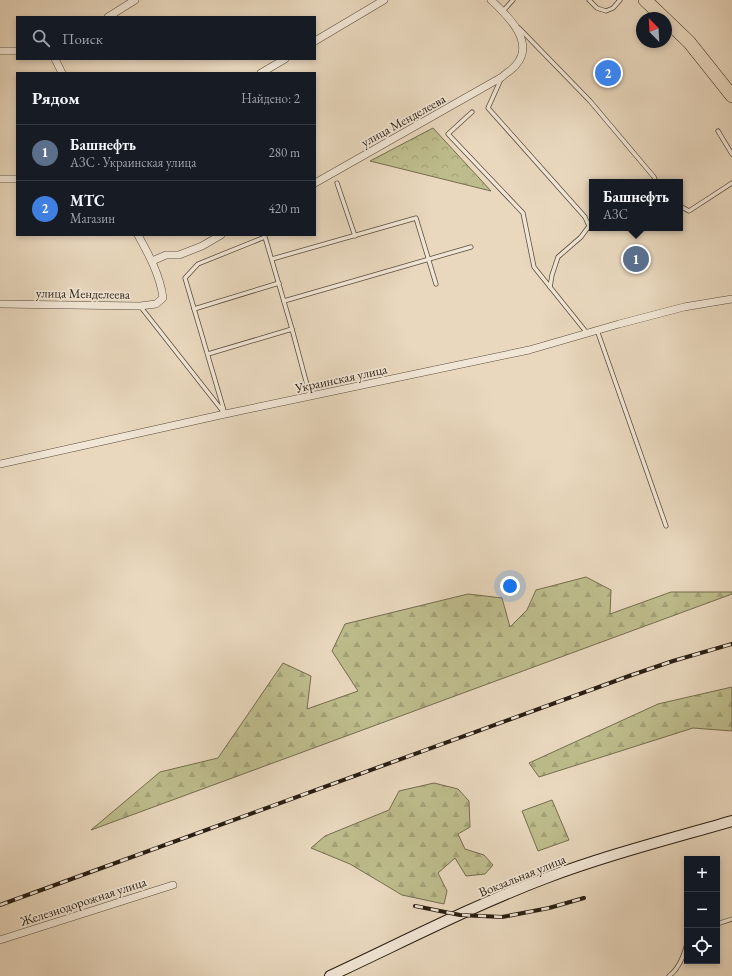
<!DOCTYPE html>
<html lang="ru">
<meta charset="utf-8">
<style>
body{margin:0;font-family:"EB Garamond",serif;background:#242831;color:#f1f3f6}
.controls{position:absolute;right:12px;bottom:12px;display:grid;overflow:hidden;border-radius:0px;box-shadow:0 2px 6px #0003}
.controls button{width:36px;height:36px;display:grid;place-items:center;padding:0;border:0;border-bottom:1px solid #363941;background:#171b24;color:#f1f3f6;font:20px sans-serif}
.compass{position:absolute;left:636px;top:12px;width:36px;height:36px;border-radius:50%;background:#171b24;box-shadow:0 2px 6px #0003;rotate:336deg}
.you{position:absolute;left:510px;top:586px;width:14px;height:14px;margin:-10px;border:3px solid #fff;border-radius:50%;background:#1a73e8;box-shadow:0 0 0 6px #1a73e833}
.badge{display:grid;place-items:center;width:26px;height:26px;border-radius:50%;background:#7c3aed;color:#fff;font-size:13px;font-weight:700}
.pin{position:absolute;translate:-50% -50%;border:2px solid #fff;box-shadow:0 1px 4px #0006}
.popup{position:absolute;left:589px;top:179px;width:94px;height:52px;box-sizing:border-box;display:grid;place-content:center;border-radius:0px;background:#171b24;filter:drop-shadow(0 1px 3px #0005);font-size:13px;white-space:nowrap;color:#9ea1a6}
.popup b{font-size:15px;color:#f1f3f6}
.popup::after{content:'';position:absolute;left:50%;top:100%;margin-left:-8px;border:8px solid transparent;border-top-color:#171b24}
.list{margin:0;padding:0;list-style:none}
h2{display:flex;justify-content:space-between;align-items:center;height:52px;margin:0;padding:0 16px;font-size:17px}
h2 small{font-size:13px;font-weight:400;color:#9ea1a6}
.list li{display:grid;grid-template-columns:26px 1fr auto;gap:12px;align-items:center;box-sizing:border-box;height:56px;padding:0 16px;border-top:1px solid #363941}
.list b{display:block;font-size:15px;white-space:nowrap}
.list p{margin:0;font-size:13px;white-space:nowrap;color:#9ea1a6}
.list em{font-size:13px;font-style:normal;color:#9ea1a6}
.icon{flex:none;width:22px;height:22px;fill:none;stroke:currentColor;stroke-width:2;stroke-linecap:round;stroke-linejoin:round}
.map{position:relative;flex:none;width:732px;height:976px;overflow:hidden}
.search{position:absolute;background:#171b24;box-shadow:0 2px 6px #0003;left:16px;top:16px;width:300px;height:44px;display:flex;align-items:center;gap:10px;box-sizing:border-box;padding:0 14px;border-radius:0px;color:#9ea1a6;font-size:15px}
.panel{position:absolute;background:#171b24;box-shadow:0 2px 6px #0003;left:16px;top:72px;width:300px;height:164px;border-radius:0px}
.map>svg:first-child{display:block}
</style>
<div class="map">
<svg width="732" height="976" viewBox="0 0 732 976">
<defs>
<pattern id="forest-firs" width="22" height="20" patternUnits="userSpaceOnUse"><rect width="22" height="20" fill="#bebc8c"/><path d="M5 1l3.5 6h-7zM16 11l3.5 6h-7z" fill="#a3a178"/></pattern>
<pattern id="park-crowns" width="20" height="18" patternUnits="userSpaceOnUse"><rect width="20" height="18" fill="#bebc8c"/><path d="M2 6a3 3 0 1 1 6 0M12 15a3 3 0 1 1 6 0" fill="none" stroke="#a3a178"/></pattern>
</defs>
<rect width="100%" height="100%" fill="#e9d8be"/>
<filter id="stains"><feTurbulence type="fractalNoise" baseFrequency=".005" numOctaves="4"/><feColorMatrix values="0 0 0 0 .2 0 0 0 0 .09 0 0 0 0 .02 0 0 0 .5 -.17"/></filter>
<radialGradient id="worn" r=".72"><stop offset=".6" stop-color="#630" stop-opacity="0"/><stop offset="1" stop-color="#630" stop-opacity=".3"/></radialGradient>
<g fill="url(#forest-firs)" stroke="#746d4f">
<polygon points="586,577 611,590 610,614 671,592 732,592 732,594 91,830 160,772 218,758 283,663 311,676 307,709 358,691 332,651 345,624 468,594 502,598 510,627 527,610 536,590"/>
<polygon points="732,687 732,731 693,728 539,777 529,763 658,704"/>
<polygon points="434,783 458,789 469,801 470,827 458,834 465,849 484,855 493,865 485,874 466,876 455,858 438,873 447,891 444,904 402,895 350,864 311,848 325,836 389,810 399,791"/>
<polygon points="552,800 569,840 538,851 522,811"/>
</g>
<polygon fill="url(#park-crowns)" stroke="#746d4f" points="433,128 491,191 370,161"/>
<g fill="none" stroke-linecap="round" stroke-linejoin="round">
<g stroke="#594c3d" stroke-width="5">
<g id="lane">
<polyline points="589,0 597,8 606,11 613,8 620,0"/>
<polyline points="503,11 513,0"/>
<polyline points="519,28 590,101 654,177 656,182"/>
<polyline points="501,79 488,108 585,217 589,226 581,237 558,257 552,275 550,287"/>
<polyline points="472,112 448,134 523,213 534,267 587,333"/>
<polyline points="718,131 732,154"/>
<polyline points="337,183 355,236"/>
<polyline points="680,206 689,211 732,183"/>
<polyline points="272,259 416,218 436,284"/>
<polyline points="284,301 471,247"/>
<polyline points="140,306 225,414 185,278 198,264 265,237 292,329 310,396"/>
<polyline points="194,309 279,283"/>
<polyline points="597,330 666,526"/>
<polyline points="208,354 292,329"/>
<polyline points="717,924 732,919"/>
<path d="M669 976C679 969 684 955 687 944"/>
</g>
</g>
<g stroke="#594c3d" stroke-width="8">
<g id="street">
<polyline points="108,17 135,0"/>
<polyline points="315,41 384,0"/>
<polyline points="0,51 17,51"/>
<polyline points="55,59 62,73"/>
<polyline points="261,73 285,59"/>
<polyline points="0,179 17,179"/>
<path d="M315 183 502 77C506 73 512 70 516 65 536 42 507 15 491 0"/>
<polyline points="152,261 166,255 179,255 202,246 221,235"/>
<path d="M0 304 140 306 156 304 163 298C160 275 149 255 138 235"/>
<polyline points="0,464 225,414 529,350 619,324 684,307 732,299"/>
<polyline points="0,940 173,885"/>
</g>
</g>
<g stroke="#291e12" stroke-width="12">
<path id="secondary" d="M330 976C401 943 472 906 546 878 607 855 670 839 732 821"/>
</g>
<g stroke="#291e12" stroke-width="14">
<g id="highway">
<polyline points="645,0 664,18"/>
<polyline points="666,20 689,42 732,96"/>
</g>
</g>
<use href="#lane" stroke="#f1e6d5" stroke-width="3.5"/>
<use href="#street" stroke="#f1e6d5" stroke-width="7"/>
<use href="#secondary" stroke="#f1e6d5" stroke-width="10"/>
<use href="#highway" stroke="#e9d8be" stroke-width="13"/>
<g stroke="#291e12" stroke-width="4">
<g id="rail">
<polyline points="0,905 629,676 673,661 732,644"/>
<polyline points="415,906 460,915 502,917 549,908 584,898"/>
</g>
</g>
<use href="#rail" stroke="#f1e6d5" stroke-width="2.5" stroke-dasharray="8" stroke-linecap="butt"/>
</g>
<g text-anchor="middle" stroke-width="3.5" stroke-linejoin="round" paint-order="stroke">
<g font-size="13" fill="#291e12" stroke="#f1e6d5">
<text transform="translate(403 120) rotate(-29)" y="5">улица Менделеева</text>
<text transform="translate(83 293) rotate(1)" y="5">улица Менделеева</text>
<text transform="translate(341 378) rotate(-12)" y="5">Украинская улица</text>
<text transform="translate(522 875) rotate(-22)" y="5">Вокзальная улица</text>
<text transform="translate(83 901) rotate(-18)" y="5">Железнодорожная улица</text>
</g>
</g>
<rect width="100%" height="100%" filter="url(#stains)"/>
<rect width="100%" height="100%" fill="url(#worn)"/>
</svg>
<div class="controls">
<button>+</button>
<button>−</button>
<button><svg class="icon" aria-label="locate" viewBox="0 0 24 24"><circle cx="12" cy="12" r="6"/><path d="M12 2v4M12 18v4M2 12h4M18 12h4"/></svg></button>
</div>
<svg class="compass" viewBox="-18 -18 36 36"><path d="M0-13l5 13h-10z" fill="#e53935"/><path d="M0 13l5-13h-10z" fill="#9ea1a6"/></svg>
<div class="you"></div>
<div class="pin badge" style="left:636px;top:259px;background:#5c6f8a">1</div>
<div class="popup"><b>Башнефть</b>АЗС</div>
<div class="pin badge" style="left:608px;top:73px;background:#3f7fe0">2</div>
<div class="search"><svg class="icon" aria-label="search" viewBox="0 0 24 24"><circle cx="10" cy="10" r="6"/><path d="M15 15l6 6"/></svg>Поиск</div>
<section class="panel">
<h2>Рядом<small>Найдено: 2</small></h2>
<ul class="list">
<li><span class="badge" style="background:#5c6f8a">1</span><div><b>Башнефть</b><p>АЗС · Украинская улица</p></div><em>280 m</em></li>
<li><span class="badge" style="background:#3f7fe0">2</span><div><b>МТС</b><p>Магазин</p></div><em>420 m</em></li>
</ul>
</section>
</div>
